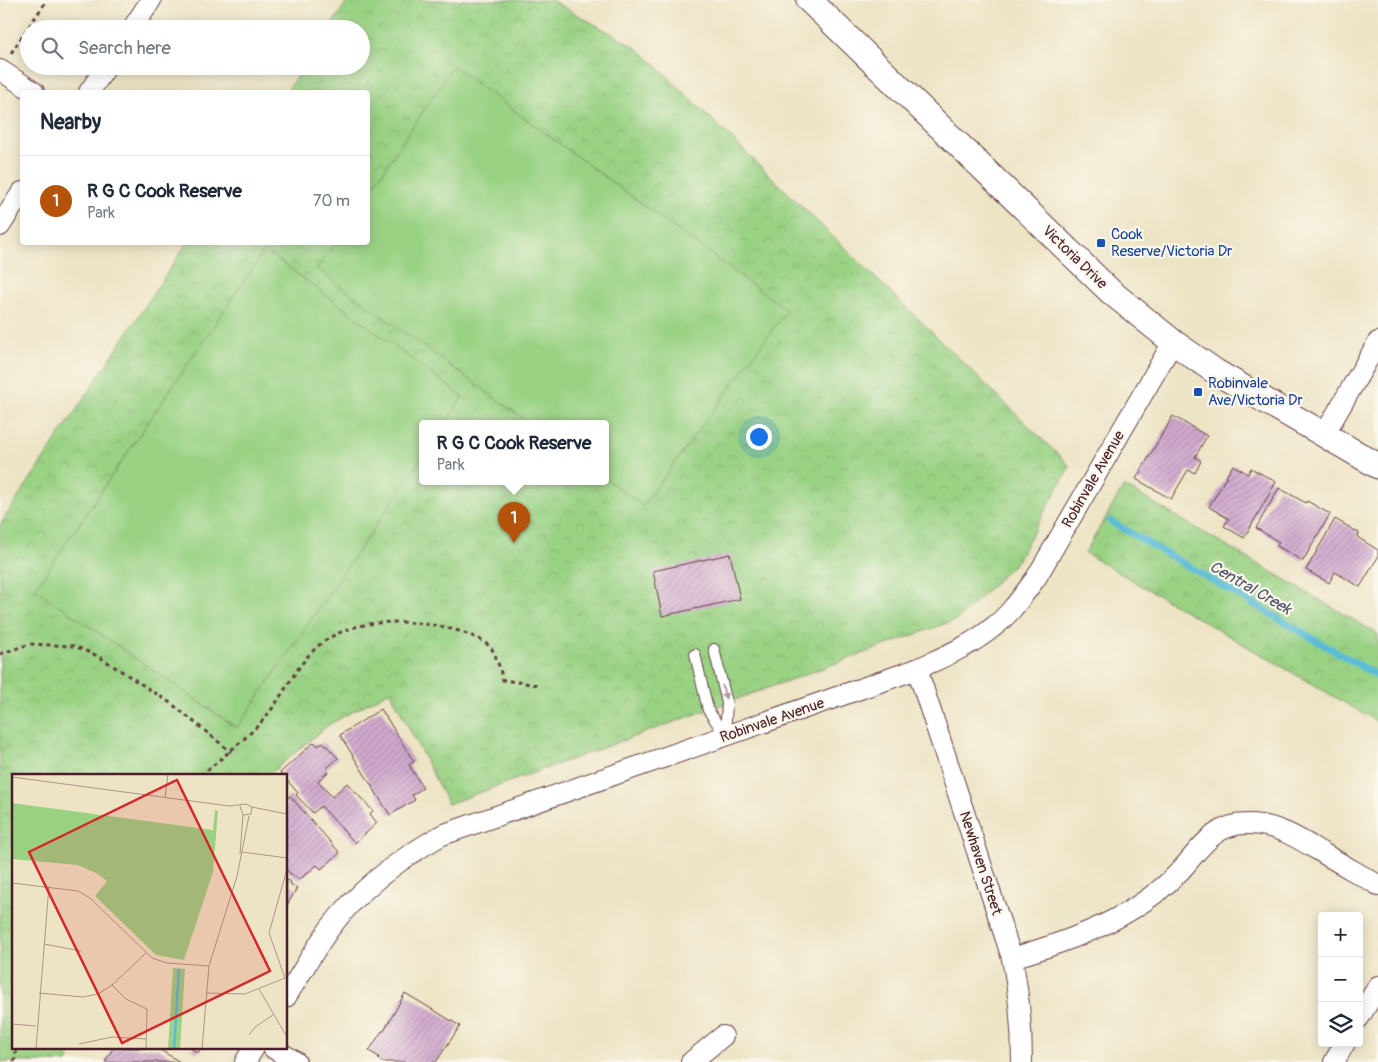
<!DOCTYPE html>
<meta charset="utf-8">
<style>
body{margin:0;font-family:Pangolin,sans-serif;background:#f6f6f7;color:#1f2937}
.controls{position:absolute;right:15px;bottom:15px;display:grid;overflow:hidden;border-radius:5px;box-shadow:0 2px 12px #0003}
.controls button{width:45px;height:45px;display:grid;place-items:center;padding:0;border:0;border-bottom:1px solid #e0e1e3;background:#fff;color:#1f2937;font:25px sans-serif}
.you{position:absolute;left:758px;top:436px;width:18px;height:18px;margin:-12px;border:4px solid #fff;border-radius:50%;background:#1a73e8;box-shadow:0 0 0 8px #1a73e833}
.badge{display:grid;place-items:center;width:32px;height:32px;border-radius:50%;background:#b45309;color:#fff;font-size:16px;font-weight:700}
.pin{position:absolute;translate:-50% -41px;filter:drop-shadow(0 1px 2px #0008)}
.pin::after{content:'';position:absolute;top:26px;width:18px;height:15px;background:inherit;clip-path:polygon(0 0,100% 0,50% 100%)}
.popup{position:absolute;left:419px;top:420px;width:190px;height:65px;box-sizing:border-box;display:grid;place-content:center;border-radius:5px;background:#fff;filter:drop-shadow(0 1px 4px #0005);font-size:16px;white-space:nowrap;color:#747a83}
.popup b{font-size:19px;color:#1f2937}
.popup::after{content:'';position:absolute;left:50%;top:100%;margin-left:-10px;border:10px solid transparent;border-top-color:#fff}
.list{margin:0;padding:0;list-style:none}
h2{display:flex;justify-content:space-between;align-items:center;height:65px;margin:0;padding:0 20px;font-size:21px}
h2 small{font-size:16px;font-weight:400;color:#747a83}
.list li{display:grid;grid-template-columns:32px 1fr auto;gap:15px;align-items:center;box-sizing:border-box;height:90px;padding:0 20px;border-top:1px solid #e0e1e3}
.list b{display:block;font-size:19px;white-space:nowrap}
.list p{margin:0;font-size:16px;white-space:nowrap;color:#747a83}
.list em{font-size:16px;font-style:normal;color:#747a83}
.icon{flex:none;width:28px;height:28px;fill:none;stroke:currentColor;stroke-width:2;stroke-linecap:round;stroke-linejoin:round}
.map{position:relative;flex:none;width:1378px;height:1062px;overflow:hidden}
.search{position:absolute;background:#fff;box-shadow:0 2px 12px #0003;left:20px;top:20px;width:350px;height:55px;display:flex;align-items:center;gap:12px;box-sizing:border-box;padding:0 18px;border-radius:28px;color:#747a83;font-size:19px}
.panel{position:absolute;background:#fff;box-shadow:0 2px 12px #0003;left:20px;top:90px;width:350px;height:155px;border-radius:5px}
.map>svg:first-child{display:block}
</style>
<div class="map">
<svg width="1378" height="1062" viewBox="0 0 1378 1062">
<defs>
<pattern id="park-crowns" width="20" height="18" patternUnits="userSpaceOnUse" patternTransform="scale(1.25)"><rect width="20" height="18" fill="#9ad284"/><path d="M2 6a3 3 0 1 1 6 0M12 15a3 3 0 1 1 6 0" fill="none" stroke="#86b472"/></pattern>
<pattern id="building-hatch" width="6" height="6" patternUnits="userSpaceOnUse" patternTransform="scale(1.25)"><rect width="6" height="6" fill="#d1aacf"/><path d="M-1 1l2-2M0 6l6-6M5 7l2-2" fill="none" stroke="#ac8aa8"/></pattern>
</defs>
<rect width="100%" height="100%" fill="#fbf7ec"/>
<filter id="ink" filterUnits="userSpaceOnUse"><feTurbulence type="fractalNoise" baseFrequency=".02" numOctaves="2"/><feDisplacementMap in="SourceGraphic" scale="10" xChannelSelector="R" yChannelSelector="G"/><feConvolveMatrix kernelMatrix="1 2 1 2 8 2 1 2 1" color-interpolation-filters="sRGB"/></filter>
<filter id="wash" filterUnits="userSpaceOnUse"><feTurbulence type="fractalNoise" baseFrequency=".0096" numOctaves="4" result="noise"/><feDisplacementMap in="SourceGraphic" scale="20" xChannelSelector="R" yChannelSelector="G"/><feGaussianBlur stdDeviation="1.12" result="paint"/><feColorMatrix in="noise" values="0 0 0 0 0 0 0 0 0 0 0 0 0 0 0 0 0 1.4 0 .05"/><feComposite in="paint" operator="in"/></filter>
<g filter="url(#wash)">
<rect width="100%" height="100%" fill="#ede4c5"/>
<g fill="url(#park-crowns)" stroke="#727858" fill-rule="evenodd">
<path d="M348 0H551L639 49 1070 466 1017 561 958 619 448 804 390 691 328 725 267 776H14V1048H75L67 1062H0V525L187 243 368 242V92H286L304 66H361V29H329ZM423 424H605V482H423Z"/>
<polygon points="1124,486 1378,634 1378,722 1085,553"/>
</g>
<g fill="#9ad284" stroke="#727858">
<polygon points="453,66 787,310 643,506 605,478 605,424 531,424 317,269 335,243 368,242 368,194"/>
<polygon points="265,250 463,397 444,424 423,424 423,456 237,728 35,589"/>
</g>
<g fill="none" stroke-linecap="round" stroke-linejoin="round">
<polyline stroke="#5abcd8" stroke-width="7" points="1110,521 1378,676"/>
</g>
<g id="blocks">
<g fill="url(#building-hatch)">
<polygon points="1173,416 1207,436 1195,457 1201,461 1195,473 1188,470 1171,499 1136,479"/>
<polygon points="1233,465 1248,474 1251,468 1276,482 1244,538 1224,526 1229,519 1209,507"/>
<polygon points="1279,488 1306,503 1307,501 1330,514 1303,561 1277,546 1279,542 1256,528"/>
<polygon points="1335,519 1359,533 1357,537 1378,550 1378,557 1360,587 1335,572 1329,583 1306,570"/>
<polygon points="730,554 740,599 662,616 653,571"/>
<polygon points="381,709 414,762 409,765 423,788 412,795 415,800 390,815 340,735"/>
<polygon points="314,742 318,746 323,742 338,758 326,769 328,772 318,781 332,797 347,783 373,811 370,814 377,823 355,843 321,806 313,813 296,795 298,793 286,779 286,776 283,776 280,773"/>
<polygon points="290,796 340,853 321,869 317,865 299,880 286,870 286,800"/>
<polygon points="286,880 291,882 290,884 297,888 286,907"/>
<polygon points="405,993 460,1026 436,1062 382,1062 378,1059 379,1057 369,1051 382,1031 384,1031"/>
<polygon points="113,1048 157,1048 180,1062 105,1062"/>
<polygon points="190,1048 201,1048 198,1053"/>
</g>
</g>
</g>
<g filter="url(#ink)">
<use href="#blocks" fill-opacity="0" stroke="#623d42" stroke-width="1"/>
<g fill="none" stroke-linecap="round" stroke-linejoin="round">
<g stroke="#623d42" stroke-width="12">
<g id="service">
<polyline points="714,649 727,703 725,736"/>
<polyline points="695,654 708,710 725,735"/>
</g>
</g>
<g stroke="#623d42" stroke-width="22">
<g id="minor">
<polyline points="132,29 151,0"/>
<polyline points="0,70 34,92"/>
<polyline points="89,92 107,66"/>
<polyline points="0,226 22,192"/>
<polyline points="1324,435 1378,342"/>
<path d="M917 669 1012 958C1019 994 1022 1025 1022 1062"/>
<path d="M1012 958C1073 940 1136 918 1181 870 1200 849 1214 824 1246 824 1276 823 1301 840 1326 855 1343 865 1361 875 1378 885"/>
<path d="M286 997C301 974 314 950 330 928 360 888 399 859 442 835L917 669C943 657 970 646 992 628 1010 615 1023 595 1036 578L1173 342"/>
<polyline points="1359,1018 1378,986"/>
<polyline points="273,1048 296,1062"/>
<polyline points="245,1062 254,1048"/>
<polyline points="691,1062 723,1036"/>
<polyline points="1334,1062 1345,1043"/>
</g>
</g>
<g stroke="#623d42" stroke-width="27">
<polyline id="tertiary" points="809,0 1111,292 1173,342 1216,372 1378,466"/>
</g>
<g stroke="#623d42" stroke-width="3" stroke-dasharray="4 4" stroke-linecap="butt">
<polyline points="11,53 47,0"/>
<polyline points="0,654 30,644 74,646 98,656 172,704 231,752"/>
<path d="M201 776C222 757 244 741 263 720 279 702 289 680 304 661 334 621 386 618 432 625 447 627 482 636 491 648 497 656 500 670 503 680L538 685"/>
<polyline points="14,1062 17,1048"/>
</g>
<use href="#service" stroke="#fff" stroke-width="10"/>
<use href="#minor" stroke="#fff" stroke-width="20"/>
<use href="#tertiary" stroke="#fff" stroke-width="25"/>
</g>
<defs><path id="oneway-solid" d="M-6-.8H1V-3.2L6.5 0L1 3.2V.8H-6Z" transform="scale(1.25)"/></defs>
<use fill="#ae9aa0" href="#oneway-solid" transform="translate(724 692) rotate(76)"/>
</g>
<g fill="#1a4fb4" stroke="#fbf7ec" stroke-width="2">
<rect x="1096" y="238" width="10" height="10" rx="2.5"/>
<rect x="1193" y="387" width="10" height="10" rx="2.5"/>
</g>
<g text-anchor="middle" stroke-width="4.5" stroke-linejoin="round" paint-order="stroke">
<g font-size="15" fill="#164399" stroke="#fbf7ec" text-anchor="start">
<text x="1111" y="239">Cook<tspan x="1111" dy="17">Reserve/Victoria Dr</tspan></text>
<text x="1208" y="388">Robinvale<tspan x="1208" dy="17">Ave/Victoria Dr</tspan></text>
</g>
<g font-size="15" fill="#4a1f2b" stroke="#fbf7ec">
<text transform="translate(1075 257) rotate(44)" y="5">Victoria Drive</text>
<text transform="translate(1093 479) rotate(-60)" y="5">Robinvale Avenue</text>
<text transform="translate(772 720) rotate(-19)" y="5">Robinvale Avenue</text>
<text transform="translate(981 863) rotate(72)" y="5">Newhaven Street</text>
</g>
<g font-size="16" font-style="italic" fill="#505668" stroke="#fbf7ec">
<text transform="translate(1251 587) rotate(30)" y="6">Central Creek</text>
</g>
</g>
<g transform="translate(12 774)">
<rect width="275" height="275" fill="#ede4c5"/>
<path d="M0 29 201 56 203 36 206 37 201 98 172 186 144 181 83 122 95 107 86 100 66 91 0 85ZM161 194 173 195 168 275H156Z" fill="#9ad284"/>
<path d="M85 50 148 59 141 97 79 88ZM149 68 186 73 175 136 138 129Z" fill="#9ad284"/>
<path fill="none" stroke="#5abcd8" stroke-width="2.5" d="M162 275 167 195"/>
<path fill="none" stroke="#ac9587" stroke-width="1" d="M0 3 217 32 234 30 240 33 239 40 231 41 228 32M153 24 156 0M240 33 275 40M230 78 275 84M228 80 231 41M0 109 66 117 78 124 140 184 155 189 197 192M32 170 69 177M273 204 257 159 275 95M100 211 114 225 135 235 134 275M247 215 275 263M27 219 71 223 86 220 100 211 134 179M194 219 233 220 273 204M0 250 24 252M237 261 243 253 261 241M67 270 100 263 134 265M24 275 37 112M190 275 197 192 225 102 237 42"/>
<path fill="#d62828" fill-opacity="0.15" stroke="#d62828" stroke-width="2.5" d="M165 6 258 197 110 269 17 78Z"/>
<rect width="275" height="275" fill="none" stroke="#4a1f2b" stroke-width="2.5"/>
</g>
</svg>
<div class="controls">
<button>+</button>
<button>−</button>
<button><svg class="icon" aria-label="layers" viewBox="0 0 24 24"><path d="M12 4l9 5-9 5-9-5zM3 14l9 5 9-5"/></svg></button>
</div>
<div class="you"></div>
<div class="pin badge" style="left:514px;top:543px">1</div>
<div class="popup"><b>R G C Cook Reserve</b>Park</div>
<div class="search"><svg class="icon" aria-label="search" viewBox="0 0 24 24"><circle cx="10" cy="10" r="6"/><path d="M15 15l6 6"/></svg>Search here</div>
<section class="panel">
<h2>Nearby<small></small></h2>
<ul class="list">
<li><span class="badge">1</span><div><b>R G C Cook Reserve</b><p>Park</p></div><em>70 m</em></li>
</ul>
</section>
</div>
